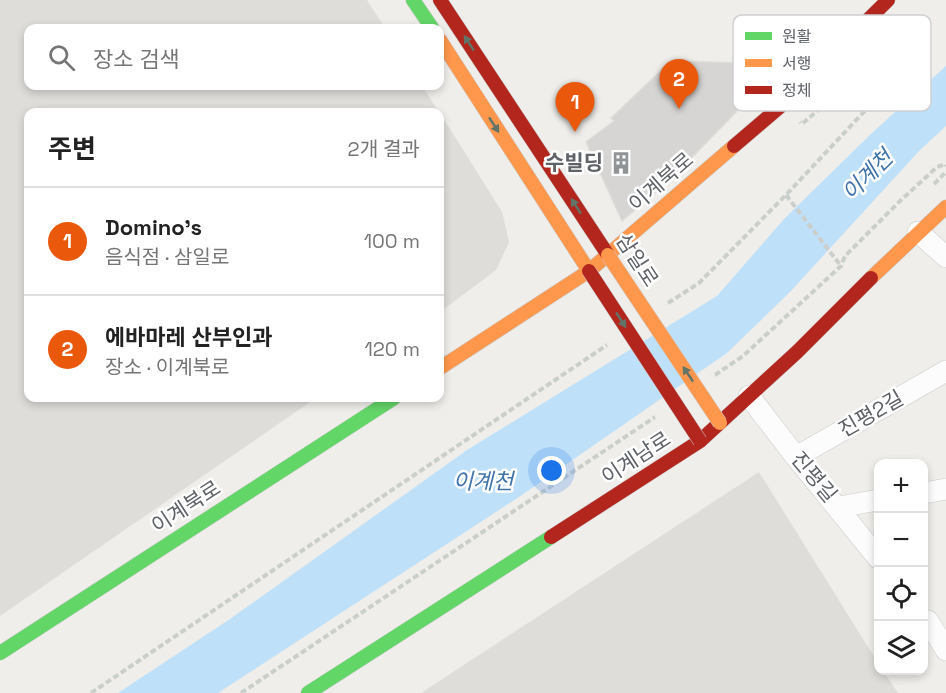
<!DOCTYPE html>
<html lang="ko">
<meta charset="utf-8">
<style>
body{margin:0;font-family:"Space Grotesk","Noto Sans KR",sans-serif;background:#f6f6f6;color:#222}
.controls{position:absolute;right:18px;bottom:18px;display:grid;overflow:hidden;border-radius:12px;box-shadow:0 3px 9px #0003}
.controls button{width:54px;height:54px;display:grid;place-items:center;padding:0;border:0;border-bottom:2px solid #e0e0e0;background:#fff;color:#222;font:30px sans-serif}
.you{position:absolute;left:552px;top:471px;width:21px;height:21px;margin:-15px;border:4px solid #fff;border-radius:50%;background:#1a73e8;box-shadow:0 0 0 9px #1a73e833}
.badge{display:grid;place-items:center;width:39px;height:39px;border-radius:50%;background:#ea580c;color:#fff;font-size:20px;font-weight:700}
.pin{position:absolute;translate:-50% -50px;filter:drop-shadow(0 2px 3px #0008)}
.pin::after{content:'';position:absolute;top:32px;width:21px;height:18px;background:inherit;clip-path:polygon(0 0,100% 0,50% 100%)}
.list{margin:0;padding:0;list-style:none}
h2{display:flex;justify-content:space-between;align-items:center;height:78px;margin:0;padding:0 24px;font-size:26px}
h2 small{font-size:20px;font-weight:400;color:#767676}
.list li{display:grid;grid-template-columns:39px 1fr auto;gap:18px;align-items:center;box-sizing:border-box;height:108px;padding:0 24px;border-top:2px solid #e0e0e0}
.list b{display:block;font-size:22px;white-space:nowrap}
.list p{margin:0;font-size:20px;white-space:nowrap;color:#767676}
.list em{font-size:20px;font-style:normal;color:#767676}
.icon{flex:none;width:33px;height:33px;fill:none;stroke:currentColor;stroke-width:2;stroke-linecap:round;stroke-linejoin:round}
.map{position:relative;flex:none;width:946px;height:693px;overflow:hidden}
.search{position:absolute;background:#fff;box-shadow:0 3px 9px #0003;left:24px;top:24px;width:420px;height:66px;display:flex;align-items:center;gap:15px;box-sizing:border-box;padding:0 21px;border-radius:12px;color:#767676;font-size:22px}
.panel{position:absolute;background:#fff;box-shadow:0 3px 9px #0003;left:24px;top:108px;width:420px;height:294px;border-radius:12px}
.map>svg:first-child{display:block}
</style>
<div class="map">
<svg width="946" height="693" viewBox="0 0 946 693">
<rect width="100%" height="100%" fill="#efeeea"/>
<g fill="#dfddda">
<polygon points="0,0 367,0 385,28 28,28 28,86 422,86 439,112 28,112 28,398 316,398 0,616"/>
<polygon points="440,113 502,212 509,242 496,270 440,312"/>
<polygon points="759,472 878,663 878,670 883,671 898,693 421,693"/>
</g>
<polygon fill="#bfe0f9" points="946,66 946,126 920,150 790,292 727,353 519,497 218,693 118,693 230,619 467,450 717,296 784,219 872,133"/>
<polygon fill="#d6d5d3" stroke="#deddd9" stroke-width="1.5" points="671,61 783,64 670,180 622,221 586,142 614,121 611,118"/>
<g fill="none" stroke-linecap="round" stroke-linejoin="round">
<g stroke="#cbcccc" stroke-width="22">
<g id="street">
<polyline points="918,232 946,257"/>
<polyline points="749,396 796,457 878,558"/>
<polyline points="796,457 946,371"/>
<polyline points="924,493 946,489"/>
<polyline points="839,507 878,500"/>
<polyline points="928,621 946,650"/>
</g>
</g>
<g stroke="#cacacb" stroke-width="15">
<g id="fast">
<polyline points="413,0 432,28"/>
<polyline points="0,653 394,398"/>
<polyline points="308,693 551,537"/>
</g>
</g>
<g stroke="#cacacb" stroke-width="15">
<g id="slow">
<polyline points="440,40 589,271"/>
<polyline points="871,278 946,207"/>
<polyline points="440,368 589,271 734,146"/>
</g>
</g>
<g stroke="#cacacb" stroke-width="15">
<g id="jam">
<polyline points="440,0 608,255"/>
<polyline points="734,146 782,105 888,0"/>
<polyline points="551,537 700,441 797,352 871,278"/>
</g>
</g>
<g stroke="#cacfcc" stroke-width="4" stroke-dasharray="6 3" stroke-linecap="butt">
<polyline points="934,184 946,172"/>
<polyline points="786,195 841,266"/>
<polyline points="668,303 699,283 786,195 890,84 909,58 904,36 802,124 800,122"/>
<polyline points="715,375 743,356 841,266 845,256 899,202 937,167 945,164 946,166"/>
<polyline points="91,693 607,345"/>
<polyline points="241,693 655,417"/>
</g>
<use href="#street" stroke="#fdfcfc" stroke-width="21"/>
<use href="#fast" stroke="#63d668" stroke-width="14"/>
<use href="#slow" stroke="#ff974d" stroke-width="14"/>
<use href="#jam" stroke="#b3261e" stroke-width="14"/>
<g stroke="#cacacb" stroke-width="15" stroke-linecap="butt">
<polyline id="slow-bridge" points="608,255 720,423"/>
</g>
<g stroke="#cacacb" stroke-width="15" stroke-linecap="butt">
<polyline id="jam-bridge" points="589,271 700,441"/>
</g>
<use href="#slow-bridge" stroke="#ff974d" stroke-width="14"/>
<use href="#jam-bridge" stroke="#b3261e" stroke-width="14"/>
</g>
<defs><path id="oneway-solid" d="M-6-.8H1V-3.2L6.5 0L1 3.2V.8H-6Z" transform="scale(1.5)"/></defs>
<g fill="#607468">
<use href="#oneway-solid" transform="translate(469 43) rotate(-123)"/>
<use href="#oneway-solid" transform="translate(494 125) rotate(57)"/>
<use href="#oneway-solid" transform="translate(576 206) rotate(-123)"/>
<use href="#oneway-solid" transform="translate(621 320) rotate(57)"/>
<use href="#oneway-solid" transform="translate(688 374) rotate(-124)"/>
</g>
<defs>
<g id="building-bare" transform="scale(1.8)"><path d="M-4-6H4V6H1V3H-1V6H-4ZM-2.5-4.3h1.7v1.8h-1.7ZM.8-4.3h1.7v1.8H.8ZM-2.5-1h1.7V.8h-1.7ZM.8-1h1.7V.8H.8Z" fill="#919496" stroke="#fff" stroke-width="2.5" paint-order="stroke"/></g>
</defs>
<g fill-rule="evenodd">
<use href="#building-bare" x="621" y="163"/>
</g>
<g text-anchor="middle" stroke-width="5" stroke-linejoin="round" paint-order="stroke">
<g font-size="21" font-weight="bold" fill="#5f6368" stroke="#fff" text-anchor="end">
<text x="603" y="170">수빌딩</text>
</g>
<g font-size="21" fill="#5f6368" stroke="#fff">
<text transform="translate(661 182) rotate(-41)" y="7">이계북로</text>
<text transform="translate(637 260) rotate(57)" y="7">삼일로</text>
<text transform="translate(871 414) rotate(-30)" y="7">진평2길</text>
<text transform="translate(636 458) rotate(-33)" y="7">이계남로</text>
<text transform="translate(814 477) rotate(50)" y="7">진평길</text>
<text transform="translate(186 507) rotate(-33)" y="7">이계북로</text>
</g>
<g font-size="22" font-style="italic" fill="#4174aa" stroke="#fff">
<text transform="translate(867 175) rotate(-45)" y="8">이계천</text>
<text x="483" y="489">이계천</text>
</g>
</g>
<rect x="733" y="15" width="198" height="96" rx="9" fill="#fff" stroke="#cfd0d2" stroke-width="1.5"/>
<rect x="745" y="32" width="27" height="8" fill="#63d668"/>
<rect x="745" y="59" width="27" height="8" fill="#ff974d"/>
<rect x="745" y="86" width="27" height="8" fill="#b3261e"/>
<g font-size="16" fill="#5f6368">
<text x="782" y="42">원활</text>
<text x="782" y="69">서행</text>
<text x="782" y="96">정체</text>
</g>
</svg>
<div class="controls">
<button>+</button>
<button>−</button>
<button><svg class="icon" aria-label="locate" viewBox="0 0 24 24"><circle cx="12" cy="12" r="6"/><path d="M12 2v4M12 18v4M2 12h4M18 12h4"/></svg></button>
<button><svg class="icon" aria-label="layers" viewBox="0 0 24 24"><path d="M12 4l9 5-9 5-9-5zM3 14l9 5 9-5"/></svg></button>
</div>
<div class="you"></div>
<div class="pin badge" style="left:575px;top:132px">1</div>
<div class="pin badge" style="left:679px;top:109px">2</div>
<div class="search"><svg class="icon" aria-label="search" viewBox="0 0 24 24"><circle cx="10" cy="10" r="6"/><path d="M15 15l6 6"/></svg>장소 검색</div>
<section class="panel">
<h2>주변<small>2개 결과</small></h2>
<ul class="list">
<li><span class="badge">1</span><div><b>Domino's</b><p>음식점 · 삼일로</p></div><em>100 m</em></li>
<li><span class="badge">2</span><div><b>에바마레 산부인과</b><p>장소 · 이계북로</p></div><em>120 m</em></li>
</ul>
</section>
</div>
